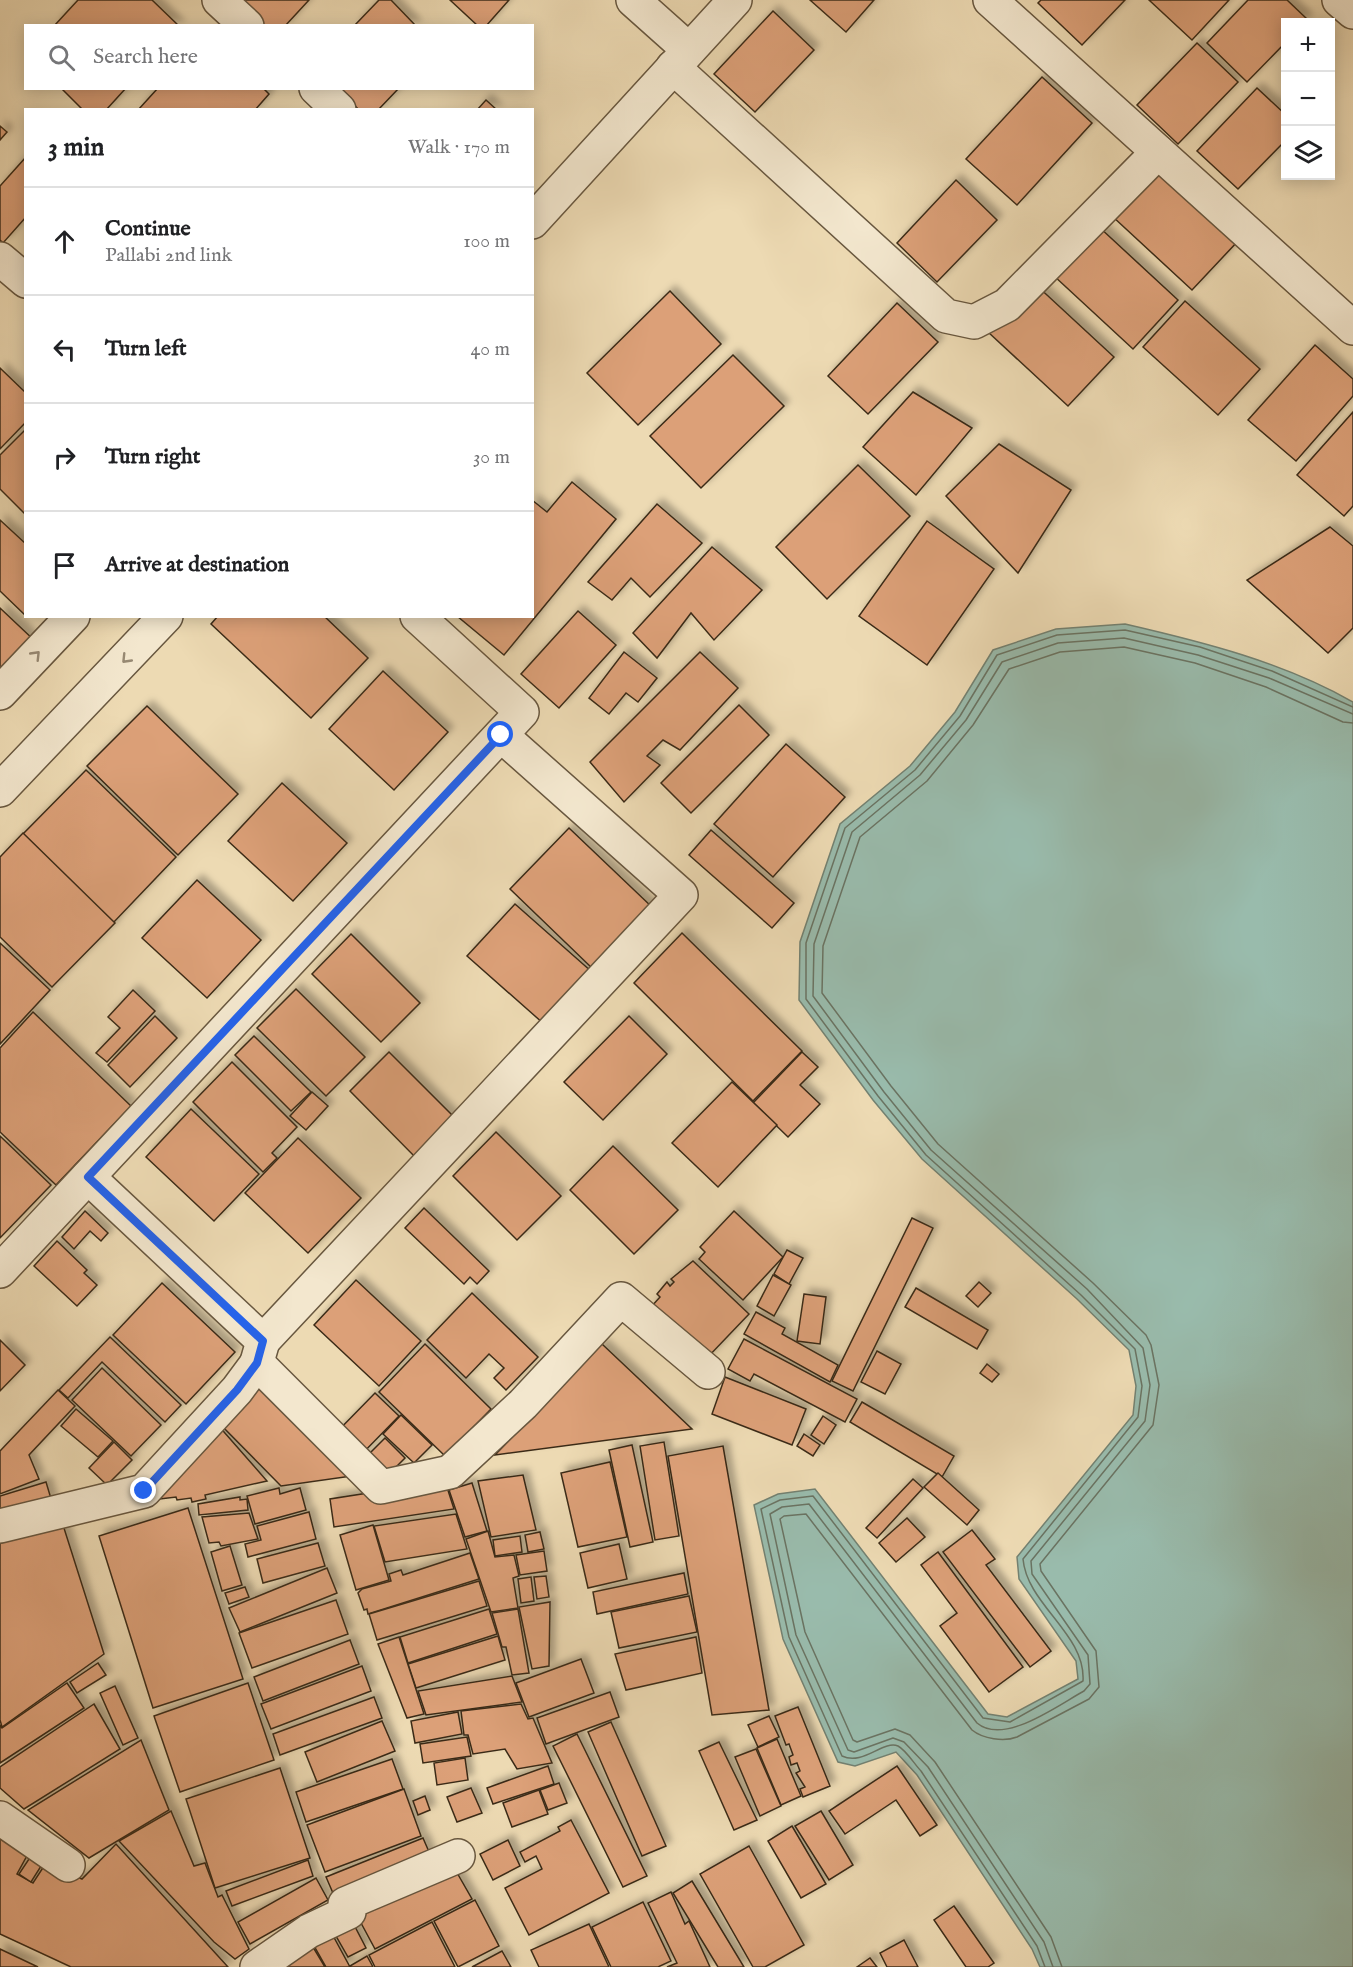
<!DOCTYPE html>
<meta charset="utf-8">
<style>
body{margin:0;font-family:"IM FELL English",serif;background:#f6f6f6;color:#202124}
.controls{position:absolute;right:18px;top:18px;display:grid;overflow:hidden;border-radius:0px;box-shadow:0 3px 15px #0003}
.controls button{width:54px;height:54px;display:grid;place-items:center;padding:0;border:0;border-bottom:2px solid #e0e0e0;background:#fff;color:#202124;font:30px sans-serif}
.stop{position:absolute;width:18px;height:18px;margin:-14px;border:4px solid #2563eb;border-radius:50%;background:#fff}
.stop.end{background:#2563eb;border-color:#fff;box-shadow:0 2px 6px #0008}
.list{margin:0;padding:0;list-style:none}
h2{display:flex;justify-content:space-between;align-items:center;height:78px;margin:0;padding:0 24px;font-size:26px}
h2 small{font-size:20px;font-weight:400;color:#757577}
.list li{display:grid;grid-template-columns:39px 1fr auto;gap:18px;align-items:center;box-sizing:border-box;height:108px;padding:0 24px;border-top:2px solid #e0e0e0}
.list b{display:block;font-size:22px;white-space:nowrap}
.list p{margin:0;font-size:20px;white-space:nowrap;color:#757577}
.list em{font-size:20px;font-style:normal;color:#757577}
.icon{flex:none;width:33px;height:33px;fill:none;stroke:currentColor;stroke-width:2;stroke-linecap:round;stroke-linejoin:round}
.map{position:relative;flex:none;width:1353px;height:1967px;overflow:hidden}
.search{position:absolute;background:#fff;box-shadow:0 3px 15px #0003;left:24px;top:24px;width:510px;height:66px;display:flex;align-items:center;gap:15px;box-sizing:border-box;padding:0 21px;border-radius:0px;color:#757577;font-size:22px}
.panel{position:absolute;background:#fff;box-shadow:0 3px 15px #0003;left:24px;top:108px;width:510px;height:510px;border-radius:0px}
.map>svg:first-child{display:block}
</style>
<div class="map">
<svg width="1353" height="1967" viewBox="0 0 1353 1967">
<defs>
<filter id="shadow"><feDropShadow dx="5.5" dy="-5.5" stdDeviation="3" flood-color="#0004"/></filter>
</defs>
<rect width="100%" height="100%" fill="#eddab3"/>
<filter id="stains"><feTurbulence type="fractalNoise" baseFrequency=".00333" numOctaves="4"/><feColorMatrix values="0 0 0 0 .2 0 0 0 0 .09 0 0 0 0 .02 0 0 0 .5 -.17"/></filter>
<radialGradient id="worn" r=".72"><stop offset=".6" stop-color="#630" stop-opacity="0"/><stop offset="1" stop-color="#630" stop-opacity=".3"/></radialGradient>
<path fill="#99bbac" stroke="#738171" stroke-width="1.5" d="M1125 624C1203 642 1283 662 1353 702V1967H1040L1032 1949 917 1775 896 1752 855 1766 838 1762 783 1639 754 1505 778 1494 815 1489 988 1714 1007 1717 1078 1679 1076 1661 1019 1579 1017 1557 1133 1415 1136 1386 1129 1350 1077 1299 922 1159 873 1100 799 1000 800 942 840 824 910 766 955 712 993 650 1056 629Z"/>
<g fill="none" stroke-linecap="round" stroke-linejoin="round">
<g stroke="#6a7362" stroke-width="1.5">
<path d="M1045 1967 1037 1946 921 1771C915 1765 906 1750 898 1746 883 1740 863 1766 842 1756L789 1637 761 1509 780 1500 813 1496 983 1718 1010 1722 1083 1681C1086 1634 1027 1605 1023 1559L1138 1417 1142 1386 1135 1349 1081 1295 926 1155 878 1096 806 999V943L845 828 915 770 960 716 997 655 1057 635 1125 630 1200 647 1272 671 1353 707"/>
<path d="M1053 1967 1044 1942 928 1767 904 1742 893 1738 854 1752 848 1750 796 1635 770 1514 782 1507 809 1504 977 1723C1004 1746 1058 1705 1084 1691L1090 1684 1088 1655 1032 1574 1031 1561 1145 1421 1150 1385 1143 1348 1087 1289 931 1150 884 1092 813 996 814 944 852 832 920 775 966 720 1002 662 1058 643 1124 638 1198 655 1269 678 1353 714"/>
<path d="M1062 1967 1051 1937 935 1762 910 1735 895 1729 857 1742 853 1740 805 1632 780 1519 784 1516 806 1514 972 1730C983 1739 1004 1742 1017 1737L1089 1699 1099 1687 1096 1651 1041 1571 1040 1564 1153 1425 1159 1385 1151 1345 1146 1335 1093 1283 938 1144 891 1086 822 993 823 946 860 837 927 781 973 725 1009 669 1060 652 1124 647 1195 663 1266 687 1343 722 1353 723"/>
</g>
</g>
<g fill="#dca078" stroke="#3b2b18" stroke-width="1.5" filter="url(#shadow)">
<polygon points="78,0 152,0 179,26 54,26"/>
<polygon points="236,0 309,0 285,26 263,26"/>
<polygon points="379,0 391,0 416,26 354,26"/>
<polygon points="450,0 509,0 486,26 478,26"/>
<polygon points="810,0 874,0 846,32"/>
<polygon points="1041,0 1125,0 1082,45 1038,3"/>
<polygon points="1149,0 1229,0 1192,40"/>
<polygon points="1248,0 1287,0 1307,19 1304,22 1286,22 1286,42 1247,82 1207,43"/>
<polygon points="773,11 814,50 755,112 714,74"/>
<polygon points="1197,43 1238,82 1178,144 1137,105"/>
<polygon points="1042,77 1092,123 1017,205 966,159"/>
<polygon points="61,88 126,88 106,110 83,110"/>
<polygon points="158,88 263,88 269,94 255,110 138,110"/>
<polygon points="338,88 399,88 378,110 359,110"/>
<polygon points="1257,88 1286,115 1286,140 1238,189 1197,151"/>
<polygon points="486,100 497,110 477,110"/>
<polygon points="0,126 7,132 0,140"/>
<polygon points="26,157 26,217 3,243 0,240 0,186"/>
<polygon points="1158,167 1238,241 1192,290 1112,216"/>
<polygon points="956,180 997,220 937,282 897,243"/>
<polygon points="1098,226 1178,300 1133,349 1053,275"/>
<polygon points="1034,283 1114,357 1068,406 988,332"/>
<polygon points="670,291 721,344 638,425 587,373"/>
<polygon points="1185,301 1260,369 1218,415 1143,347"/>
<polygon points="897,303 938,342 868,414 828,376"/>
<polygon points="1315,345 1353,379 1353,396 1296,461 1248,420"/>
<polygon points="733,355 784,406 701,488 650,436"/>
<polygon points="0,368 26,393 26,422 0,449"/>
<polygon points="913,392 972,428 916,495 863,447"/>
<polygon points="1353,412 1353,506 1344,516 1297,475"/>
<polygon points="26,429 26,515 0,489 0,455"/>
<polygon points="999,444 1071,490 1018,573 946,496"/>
<polygon points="858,465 910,516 827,599 776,547"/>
<polygon points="572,482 616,519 504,655 457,616 532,616 532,500 547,512"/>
<polygon points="657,504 702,543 650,597 631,578 612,600 588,582"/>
<polygon points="0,520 26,544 26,616 0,591"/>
<polygon points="927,521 994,569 927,665 859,616"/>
<polygon points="1330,527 1353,546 1353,628 1328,653 1247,580"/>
<polygon points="712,547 762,590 714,640 691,613 657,658 633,633"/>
<polygon points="0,608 36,642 0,681"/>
<polygon points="578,611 616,645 559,708 521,674"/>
<polygon points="218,616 324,616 368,658 311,718 211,624"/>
<polygon points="624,652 657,678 638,702 626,693 609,714 589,698"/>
<polygon points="700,652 738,688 680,750 663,740 647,756 660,765 624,802 590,762"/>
<polygon points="383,671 448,732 394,790 329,729"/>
<polygon points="739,705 769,735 691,813 661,783"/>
<polygon points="147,706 238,794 178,855 87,766"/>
<polygon points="786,744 845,797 773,877 714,824"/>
<polygon points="86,770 176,857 113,923 22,835"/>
<polygon points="282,783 347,843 293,901 228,841"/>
<polygon points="569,828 653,908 594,970 510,889"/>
<polygon points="711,830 794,903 772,928 689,855"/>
<polygon points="23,833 115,923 52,987 0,937 0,857"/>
<polygon points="197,880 261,940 207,998 142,938"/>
<polygon points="515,904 592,972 544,1024 467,956"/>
<polygon points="682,933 802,1051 753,1101 634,983"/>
<polygon points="351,934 420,1003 381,1042 312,974"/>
<polygon points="0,943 50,990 0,1044"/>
<polygon points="296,989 365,1057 326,1096 257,1028"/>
<polygon points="133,990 155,1011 107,1062 96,1053 120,1028 108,1017"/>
<polygon points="33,1012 131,1106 56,1185 0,1132 0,1048"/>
<polygon points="155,1016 177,1038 130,1087 108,1065"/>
<polygon points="629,1016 667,1054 603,1120 564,1082"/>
<polygon points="254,1036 311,1092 291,1111 235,1055"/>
<polygon points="389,1052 457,1120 418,1160 350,1091"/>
<polygon points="802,1052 818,1067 800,1085 820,1104 788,1137 753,1103"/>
<polygon points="232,1062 297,1127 272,1153 277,1158 263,1172 193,1102"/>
<polygon points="732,1082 777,1125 718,1187 672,1143"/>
<polygon points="312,1092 328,1106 306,1130 290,1116"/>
<polygon points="191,1109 259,1174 214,1221 146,1157"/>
<polygon points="496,1132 561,1196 517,1240 453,1176"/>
<polygon points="0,1136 51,1185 0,1238"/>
<polygon points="298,1138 361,1198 308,1253 245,1193"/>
<polygon points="613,1146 678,1210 634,1254 570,1190"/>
<polygon points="424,1208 489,1271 477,1284 470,1277 464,1284 405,1228"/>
<polygon points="85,1211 108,1233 101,1241 90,1231 74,1249 62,1237"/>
<polygon points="734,1211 783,1257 743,1300 699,1259 705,1252 700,1247"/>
<polygon points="912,1218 933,1228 853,1391 832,1381"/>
<polygon points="57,1241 87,1270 84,1273 97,1285 77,1306 34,1266"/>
<polygon points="787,1250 803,1258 789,1284 774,1274"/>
<polygon points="693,1261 749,1314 706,1359 651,1307 660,1297 657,1294 667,1282 670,1286 674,1282 671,1279"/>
<polygon points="773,1275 791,1285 774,1316 757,1306"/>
<polygon points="356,1280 421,1341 379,1386 314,1325"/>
<polygon points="979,1282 991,1293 978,1307 966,1296"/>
<polygon points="162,1283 235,1352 186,1404 113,1335"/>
<polygon points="916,1288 988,1330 977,1349 905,1307"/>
<polygon points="472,1293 538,1357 506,1390 494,1378 504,1368 489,1354 466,1378 427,1340"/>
<polygon points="804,1294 826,1297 820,1344 797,1341"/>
<polygon points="756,1312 785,1328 782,1334 838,1365 830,1382 744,1334"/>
<polygon points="110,1337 181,1405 165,1422 102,1362 68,1398 59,1390"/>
<polygon points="744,1339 857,1399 845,1422 754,1374 750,1381 728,1369"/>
<polygon points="0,1340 25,1365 0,1391"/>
<polygon points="425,1344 491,1409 445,1456 379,1392"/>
<polygon points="602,1344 692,1429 495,1455"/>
<polygon points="877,1351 901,1364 885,1394 861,1382"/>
<polygon points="987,1364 999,1374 992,1382 980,1373"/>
<polygon points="102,1368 161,1425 131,1456 72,1400"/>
<polygon points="262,1376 366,1474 281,1486 217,1421"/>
<polygon points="725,1377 806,1409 792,1445 712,1414"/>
<polygon points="58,1390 75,1406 29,1455 39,1479 0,1494 0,1451"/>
<polygon points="375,1393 399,1416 356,1460 332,1437"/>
<polygon points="862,1402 954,1456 942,1477 850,1422"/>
<polygon points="76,1409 113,1441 98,1457 61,1426"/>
<polygon points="401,1415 432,1445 414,1463 383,1434"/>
<polygon points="823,1416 836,1425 824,1444 811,1435"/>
<polygon points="217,1424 267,1481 205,1495 206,1499 192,1502 191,1498 177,1500 176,1497 151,1500"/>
<polygon points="804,1434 820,1445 813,1456 797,1446"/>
<polygon points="385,1438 405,1458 379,1484 359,1464"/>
<polygon points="114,1442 132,1460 107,1485 89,1468"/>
<polygon points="664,1442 679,1536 655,1540 640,1446"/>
<polygon points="632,1445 653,1542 630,1547 609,1450"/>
<polygon points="723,1446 769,1710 712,1715 668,1456"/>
<polygon points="610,1462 627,1537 578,1547 561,1473"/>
<polygon points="938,1473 979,1510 967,1525 924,1487"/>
<polygon points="523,1475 536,1530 491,1537 478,1481"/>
<polygon points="913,1479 923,1488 877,1538 866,1528"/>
<polygon points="445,1481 454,1509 334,1527 330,1499"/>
<polygon points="46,1482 52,1502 0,1519 0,1496"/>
<polygon points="472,1483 487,1531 465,1537 449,1490"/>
<polygon points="279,1488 280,1494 300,1488 306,1510 255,1524 247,1496"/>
<polygon points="240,1497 240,1500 247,1499 248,1510 199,1515 198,1504"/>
<polygon points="188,1508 243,1679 153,1708 99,1536"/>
<polygon points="309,1512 316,1539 248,1557 245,1544 261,1540 257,1526"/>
<polygon points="249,1513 258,1539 221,1546 219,1542 209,1543 202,1517"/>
<polygon points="456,1514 467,1549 385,1562 374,1526"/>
<polygon points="907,1518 925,1537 896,1562 879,1543"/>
<polygon points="63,1525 104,1654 2,1727 0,1720 0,1535"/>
<polygon points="373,1525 389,1580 356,1590 340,1535"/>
<polygon points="972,1530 995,1559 986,1565 1051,1651 1030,1667 943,1552"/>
<polygon points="488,1531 495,1557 514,1555 519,1576 513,1578 518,1608 491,1612 466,1539"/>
<polygon points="540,1532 544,1549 528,1552 525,1535"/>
<polygon points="520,1536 522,1552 495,1556 493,1540"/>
<polygon points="318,1543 325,1566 263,1583 257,1559"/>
<polygon points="619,1544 627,1579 588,1588 580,1553"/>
<polygon points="230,1546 242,1585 222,1591 211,1552"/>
<polygon points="544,1551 547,1571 520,1575 516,1555"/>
<polygon points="938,1552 1023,1667 989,1692 940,1626 957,1613 921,1565"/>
<polygon points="470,1553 479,1579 368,1614 367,1609 364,1610 358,1593 362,1589 391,1581 389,1574 401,1570 403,1575"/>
<polygon points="327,1568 337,1593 240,1632 229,1608"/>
<polygon points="684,1573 688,1594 597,1614 593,1592"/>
<polygon points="546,1576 549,1597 537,1599 534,1577"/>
<polygon points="531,1577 534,1601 521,1603 518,1579"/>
<polygon points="479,1581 487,1606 377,1640 369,1614"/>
<polygon points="245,1587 249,1597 229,1604 225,1593"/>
<polygon points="689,1596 697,1632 619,1648 611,1612"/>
<polygon points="336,1600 348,1634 252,1668 239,1633"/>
<polygon points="550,1602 549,1666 532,1669 519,1607"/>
<polygon points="489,1609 497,1634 408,1663 400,1637"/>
<polygon points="518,1609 529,1673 512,1675 506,1647 502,1647 492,1613"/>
<polygon points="498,1636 505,1660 416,1688 408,1664"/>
<polygon points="399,1637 424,1714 407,1718 378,1644"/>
<polygon points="696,1637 702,1673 626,1690 615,1654"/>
<polygon points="350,1640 359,1664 263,1701 254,1677"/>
<polygon points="581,1659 594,1693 529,1717 516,1683"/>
<polygon points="98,1663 106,1675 77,1693 70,1682"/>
<polygon points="362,1666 371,1691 271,1729 261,1704"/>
<polygon points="512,1676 522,1702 426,1715 418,1691"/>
<polygon points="67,1683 84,1708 0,1763 0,1725 2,1728"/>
<polygon points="248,1683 274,1760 180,1792 154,1716"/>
<polygon points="115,1686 138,1738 123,1745 100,1693"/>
<polygon points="610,1692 619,1717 546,1744 537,1718"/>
<polygon points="374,1697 382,1718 280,1755 273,1734"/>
<polygon points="94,1704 120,1749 24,1809 0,1788 0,1767"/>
<polygon points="521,1704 528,1719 533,1718 552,1763 517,1769 505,1749 473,1754 468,1735 464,1735 461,1711"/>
<polygon points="798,1707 830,1786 803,1797 800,1789 805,1787 796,1773 800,1771 797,1763 791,1765 789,1757 793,1755 789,1744 786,1745 775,1716"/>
<polygon points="458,1712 462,1734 415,1743 411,1721"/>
<polygon points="769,1716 779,1737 758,1747 748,1725"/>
<polygon points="382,1721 395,1751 317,1782 305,1752"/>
<polygon points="611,1722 666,1846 642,1856 588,1732"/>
<polygon points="577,1734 647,1876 623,1887 553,1746"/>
<polygon points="467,1737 471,1756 423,1763 420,1744"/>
<polygon points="777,1739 801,1796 781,1805 757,1748"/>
<polygon points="141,1740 169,1810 89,1858 28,1810"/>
<polygon points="719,1742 757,1820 734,1830 699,1751"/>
<polygon points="756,1749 781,1806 760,1816 735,1757"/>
<polygon points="465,1758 468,1780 437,1785 434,1763"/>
<polygon points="392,1759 403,1789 306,1822 296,1792"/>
<polygon points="548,1766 554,1784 493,1804 487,1788"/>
<polygon points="897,1766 937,1825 920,1836 896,1800 845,1834 829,1811"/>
<polygon points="280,1768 310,1858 215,1888 186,1799"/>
<polygon points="559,1783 567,1803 548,1810 540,1790"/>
<polygon points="471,1788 482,1813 457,1822 447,1797"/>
<polygon points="404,1789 421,1836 325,1872 307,1825"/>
<polygon points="539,1790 548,1814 512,1827 503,1803"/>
<polygon points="425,1796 430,1810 418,1815 413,1801"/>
<polygon points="171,1811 194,1866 205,1863 218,1897 222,1895 249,1949 235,1959 214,1942 119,1841"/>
<polygon points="821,1811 853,1865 829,1880 795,1826"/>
<polygon points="571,1820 609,1893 529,1935 505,1888 542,1869 536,1856 525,1862 520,1852 560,1831 558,1827"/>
<polygon points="792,1826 826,1884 801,1898 768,1841"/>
<polygon points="0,1837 29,1852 17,1874 33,1883 46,1863 82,1879 116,1844 228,1967 71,1967 0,1934"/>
<polygon points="423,1838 433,1861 336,1900 326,1877"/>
<polygon points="508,1840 520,1866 493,1880 480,1854"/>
<polygon points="749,1846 804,1945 765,1967 753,1967 700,1874"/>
<polygon points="31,1856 43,1863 31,1882 19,1874"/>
<polygon points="308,1860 313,1876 232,1906 226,1891"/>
<polygon points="456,1871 472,1899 375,1949 354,1910"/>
<polygon points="316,1878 328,1900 250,1944 238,1922"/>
<polygon points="692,1881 744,1967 718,1967 673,1893"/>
<polygon points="671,1892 685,1924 689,1921 710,1967 667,1967 677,1963 648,1903"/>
<polygon points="475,1900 499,1946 458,1967 434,1921"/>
<polygon points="643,1902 671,1961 658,1967 611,1967 592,1927"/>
<polygon points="954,1906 994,1963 988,1967 966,1967 934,1920"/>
<polygon points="351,1919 366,1948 348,1957 332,1929"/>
<polygon points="432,1922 455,1967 375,1967 369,1955"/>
<polygon points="589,1924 609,1967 539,1967 531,1950"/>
<polygon points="331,1932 350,1967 326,1967 313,1944"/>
<polygon points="904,1940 918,1967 887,1967 880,1953"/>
<polygon points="310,1942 325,1967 271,1967"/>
<polygon points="0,1949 38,1967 0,1967"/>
<polygon points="502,1951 511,1967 472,1967"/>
<polygon points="367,1956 373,1967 351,1967 350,1966"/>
<polygon points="870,1958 877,1967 857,1967"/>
</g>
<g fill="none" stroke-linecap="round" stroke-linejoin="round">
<g stroke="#68573f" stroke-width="36">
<g id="minor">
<polyline points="219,0 247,26"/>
<polyline points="633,0 689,50"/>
<polyline points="990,0 1353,328"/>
<polyline points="1339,0 1353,12"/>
<polyline points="673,67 946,316 974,322 1007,305 1158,152"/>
<polyline points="316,88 339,110"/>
<polyline points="532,222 735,0"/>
<polyline points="0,259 26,281"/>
<polyline points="88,1177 263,1341 257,1362"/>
<polyline points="0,1271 522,712 417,616"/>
<polyline points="263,1341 681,895 501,735"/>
<polyline points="0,1526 144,1491 237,1390 257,1363 381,1487 450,1472 523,1404 621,1299 708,1372"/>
<polyline points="0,1818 68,1865"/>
<polyline points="257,1967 309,1931 349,1912 345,1904 458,1856"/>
</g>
</g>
<g stroke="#68573f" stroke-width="36">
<g id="tertiary">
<polyline points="0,693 73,616"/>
<polyline points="0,790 166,616"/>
</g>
</g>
<use href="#minor" stroke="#f3e7ce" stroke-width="33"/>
<use href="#tertiary" stroke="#f3e7ce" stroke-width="33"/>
</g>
<defs><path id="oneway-chevron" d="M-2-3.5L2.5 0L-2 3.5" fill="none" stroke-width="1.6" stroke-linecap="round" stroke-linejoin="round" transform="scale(1.5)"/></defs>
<g stroke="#978973">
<use href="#oneway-chevron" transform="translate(36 655) rotate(-46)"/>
<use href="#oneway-chevron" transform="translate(126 659) rotate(134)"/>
</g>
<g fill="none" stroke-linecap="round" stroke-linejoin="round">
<polyline stroke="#2563eb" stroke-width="8" points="144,1491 237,1390 257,1363 263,1341 88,1177 501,735"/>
</g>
<rect width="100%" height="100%" filter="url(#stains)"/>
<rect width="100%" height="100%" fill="url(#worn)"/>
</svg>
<div class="controls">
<button>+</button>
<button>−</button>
<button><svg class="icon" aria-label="layers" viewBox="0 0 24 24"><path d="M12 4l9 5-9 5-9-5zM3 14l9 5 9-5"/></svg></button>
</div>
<div class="stop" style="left:501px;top:735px"></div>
<div class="stop end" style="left:144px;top:1491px"></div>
<div class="search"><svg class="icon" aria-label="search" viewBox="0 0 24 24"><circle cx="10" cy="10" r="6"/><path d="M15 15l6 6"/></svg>Search here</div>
<section class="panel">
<h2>3 min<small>Walk · 170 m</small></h2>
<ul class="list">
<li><svg class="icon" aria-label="ahead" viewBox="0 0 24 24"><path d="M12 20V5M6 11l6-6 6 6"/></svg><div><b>Continue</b><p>Pallabi 2nd link</p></div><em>100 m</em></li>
<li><svg class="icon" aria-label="left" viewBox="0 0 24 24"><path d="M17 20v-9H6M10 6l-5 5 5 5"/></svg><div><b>Turn left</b></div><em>40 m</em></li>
<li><svg class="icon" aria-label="right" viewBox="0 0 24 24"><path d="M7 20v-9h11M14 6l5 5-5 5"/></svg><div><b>Turn right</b></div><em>30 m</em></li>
<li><svg class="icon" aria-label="arrive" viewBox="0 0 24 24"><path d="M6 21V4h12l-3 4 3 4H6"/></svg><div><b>Arrive at destination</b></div></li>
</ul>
</section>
</div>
